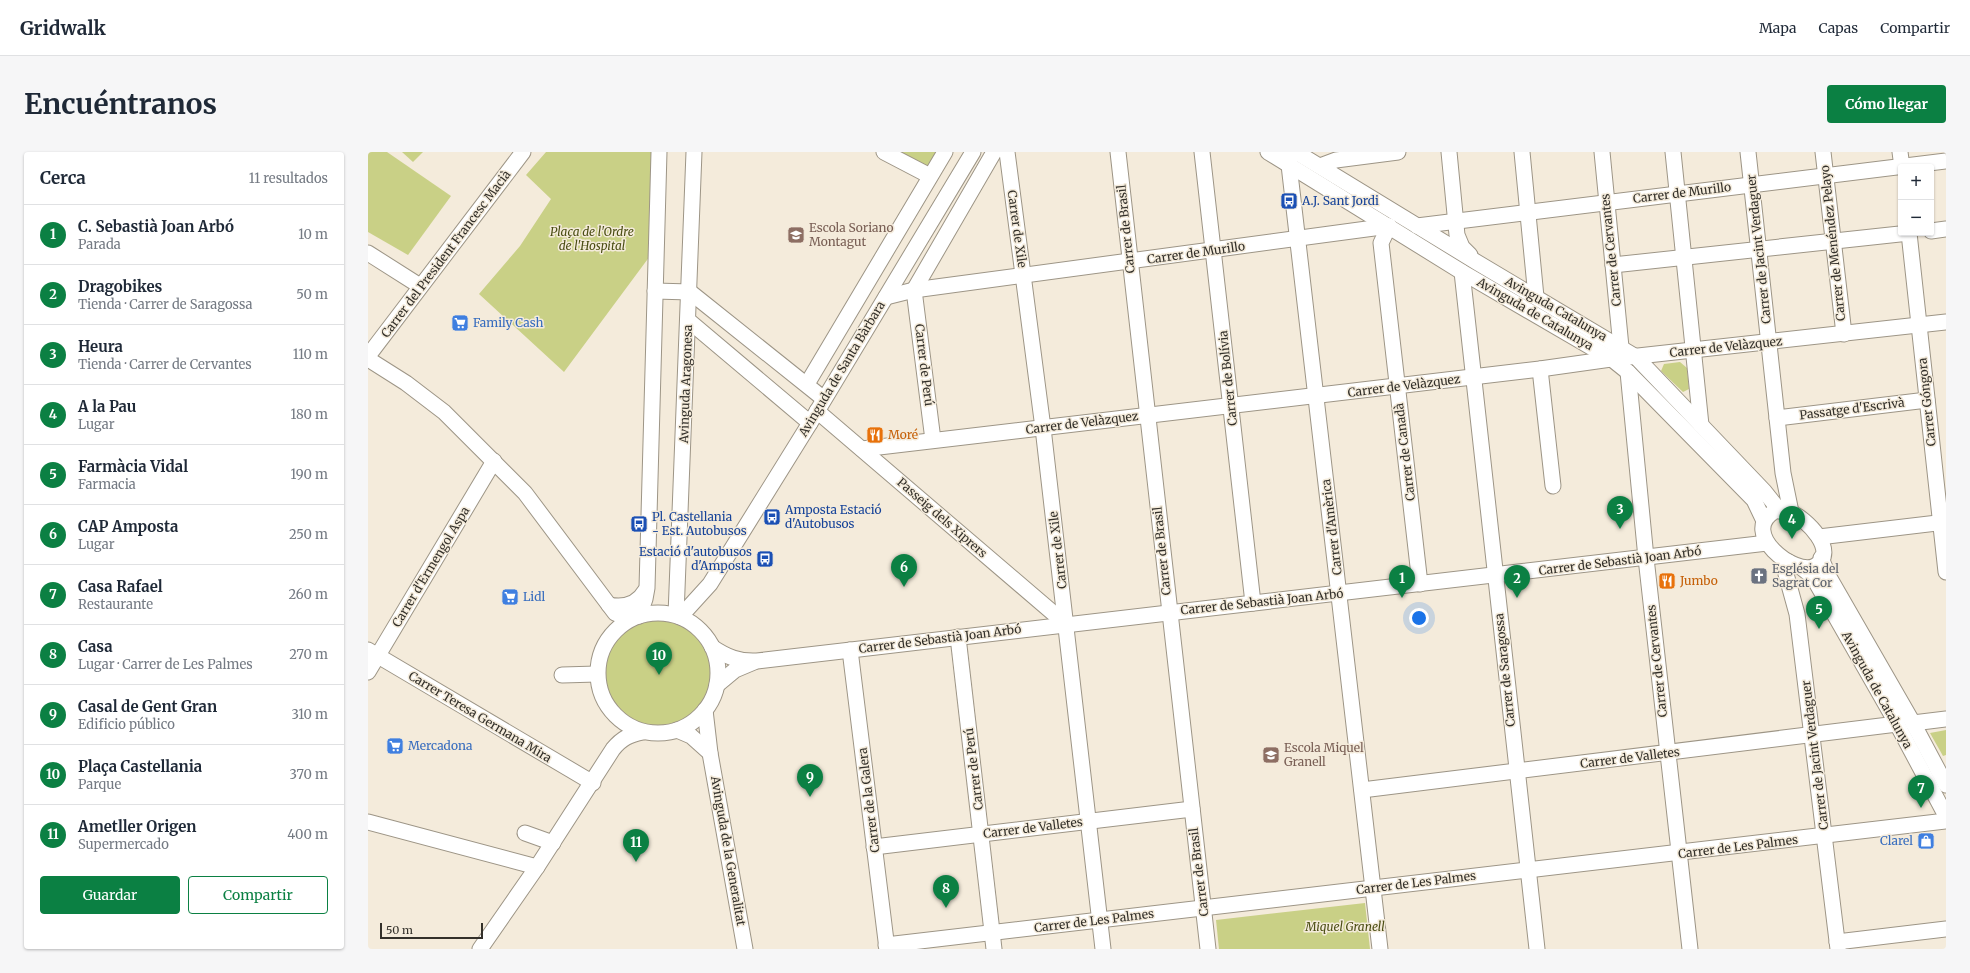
<!DOCTYPE html>
<html lang="es">
<meta charset="utf-8">
<style>
body{margin:0;font-family:Merriweather,serif;background:#f6f6f7;color:#1f2937}
.controls{position:absolute;right:12px;top:12px;display:grid;overflow:hidden;border-radius:4px;box-shadow:0 1px 3px #0004}
.controls button{width:36px;height:36px;display:grid;place-items:center;padding:0;border:0;border-bottom:1px solid #e0e1e3;background:#fff;color:#1f2937;font:20px sans-serif}
.scale{position:absolute;left:12px;bottom:10px;width:103px;box-sizing:border-box;padding-left:4px;border:2px solid #33302a;border-top:0;font-size:11px;line-height:14px;white-space:nowrap;color:#33302a;-webkit-text-stroke:3px #f4ebdb;paint-order:stroke}
.you{position:absolute;left:1051px;top:466px;width:14px;height:14px;margin:-10px;border:3px solid #fff;border-radius:50%;background:#1a73e8;box-shadow:0 0 0 6px #1a73e833}
.badge{display:grid;place-items:center;width:26px;height:26px;border-radius:50%;background:#0b8043;color:#fff;font-size:13px;font-weight:700}
.pin{position:absolute;translate:-50% -33px;filter:drop-shadow(0 1px 2px #0008)}
.pin::after{content:'';position:absolute;top:21px;width:14px;height:12px;background:inherit;clip-path:polygon(0 0,100% 0,50% 100%)}
.list{margin:0;padding:0;list-style:none}
h2{display:flex;justify-content:space-between;align-items:center;height:52px;margin:0;padding:0 16px;font-size:17px}
h2 small{font-size:13px;font-weight:400;color:#747a83}
.list li{display:grid;grid-template-columns:26px 1fr auto;gap:12px;align-items:center;box-sizing:border-box;height:60px;padding:0 16px;border-top:1px solid #e0e1e3}
.list b{display:block;font-size:15px;white-space:nowrap}
.list p{margin:0;font-size:13px;white-space:nowrap;color:#747a83}
.list em{font-size:13px;font-style:normal;color:#747a83}
.actions{display:flex;gap:8px;padding:12px 16px}
.actions a{flex:1;padding:9px 0;border:1px solid #0b8043;border-radius:4px;text-align:center;font-size:14px;color:#0b8043}
.actions .main{background:#0b8043;color:#fff}
.map{position:relative;flex:none;width:1578px;height:797px;overflow:hidden;border-radius:4px}
header{display:flex;align-items:center;gap:24px;box-sizing:border-box;height:56px;padding:0 20px;background:#fff;border-bottom:1px solid #e0e1e3}
header strong{font-size:19px}
nav{display:flex;gap:22px;margin-inline-start:auto;font-size:14px}
.intro{display:flex;align-items:center;justify-content:space-between;box-sizing:border-box;height:96px;padding:0 24px}
h1{margin:0;font-size:28px}
.button{padding:10px 18px;border-radius:4px;background:#0b8043;color:#fff;font-size:14px;font-weight:700}
main{display:flex;gap:24px;padding:0 24px}
aside{flex:1;background:#fff;border-radius:4px;box-shadow:0 1px 3px #0004}
.map>svg:first-child{display:block}
</style>
<header>
<strong>Gridwalk</strong>
<nav><a>Mapa</a><a>Capas</a><a>Compartir</a></nav>
</header>
<div class="intro"><h1>Encuéntranos</h1><a class="button">Cómo llegar</a></div>
<main>
<aside>
<h2>Cerca<small>11 resultados</small></h2>
<ul class="list">
<li><span class="badge">1</span><div><b>C. Sebastià Joan Arbó</b><p>Parada</p></div><em>10 m</em></li>
<li><span class="badge">2</span><div><b>Dragobikes</b><p>Tienda · Carrer de Saragossa</p></div><em>50 m</em></li>
<li><span class="badge">3</span><div><b>Heura</b><p>Tienda · Carrer de Cervantes</p></div><em>110 m</em></li>
<li><span class="badge">4</span><div><b>A la Pau</b><p>Lugar</p></div><em>180 m</em></li>
<li><span class="badge">5</span><div><b>Farmàcia Vidal</b><p>Farmacia</p></div><em>190 m</em></li>
<li><span class="badge">6</span><div><b>CAP Amposta</b><p>Lugar</p></div><em>250 m</em></li>
<li><span class="badge">7</span><div><b>Casa Rafael</b><p>Restaurante</p></div><em>260 m</em></li>
<li><span class="badge">8</span><div><b>Casa</b><p>Lugar · Carrer de Les Palmes</p></div><em>270 m</em></li>
<li><span class="badge">9</span><div><b>Casal de Gent Gran</b><p>Edificio público</p></div><em>310 m</em></li>
<li><span class="badge">10</span><div><b>Plaça Castellania</b><p>Parque</p></div><em>370 m</em></li>
<li><span class="badge">11</span><div><b>Ametller Origen</b><p>Supermercado</p></div><em>400 m</em></li>
</ul>
<div class="actions"><a class="main">Guardar</a><a>Compartir</a></div>
</aside>
<div class="map">
<svg width="1578" height="797" viewBox="0 0 1578 797">
<rect width="100%" height="100%" fill="#f4ebdb"/>
<g fill="#c9d086">
<polygon points="0,0 19,0 83,44 40,103 0,80"/>
<polygon points="34,0 55,0 45,10"/>
<polygon points="178,0 284,0 282,104 196,220 111,142 152,94 183,47 158,23"/>
<polygon points="526,0 574,0 562,20"/>
<polygon points="1312,210 1319,216 1321,237 1315,240 1293,219 1296,212"/>
<circle cx="291" cy="521" r="54"/>
<polygon points="1578,578 1578,603 1575,604 1562,581"/>
<polygon points="997,751 1002,797 851,797 848,768"/>
</g>
<g fill="none" stroke-linecap="round" stroke-linejoin="round">
<g stroke="#9d9586" stroke-width="17">
<g id="minor">
<polyline points="516,0 562,24"/>
<polyline points="639,0 675,276 735,797"/>
<polyline points="750,0 840,797"/>
<polyline points="834,0 885,451"/>
<polyline points="900,0 1094,120 1245,208 1260,220 1386,348 1396,369"/>
<polyline points="921,0 921,13 1012,797"/>
<polyline points="928,0 1110,111 1268,205 1396,339 1412,359"/>
<polyline points="1081,0 1089,83 1094,95 1102,103"/>
<polyline points="1154,0 1168,145"/>
<polyline points="1234,0 1253,195"/>
<polyline points="1305,0 1333,273"/>
<polyline points="1380,0 1415,321 1423,360"/>
<polyline points="1455,0 1476,182"/>
<polyline points="1532,0 1534,15"/>
<polyline points="952,14 968,8 1030,0"/>
<polyline points="1021,74 1013,91 1052,432"/>
<polyline points="1049,74 1578,9"/>
<polyline points="1563,79 1578,77"/>
<polyline points="1541,81 1578,420"/>
<polyline points="0,101 52,134"/>
<polyline points="1245,113 1541,81"/>
<polyline points="1094,120 1169,797"/>
<polyline points="546,138 626,0"/>
<polyline points="546,138 565,288"/>
<polyline points="287,139 322,140"/>
<polyline points="322,140 456,247"/>
<polyline points="518,145 546,138 1021,74"/>
<polyline points="321,169 442,271"/>
<polyline points="0,204 155,0"/>
<polyline points="0,207 38,231 76,260 157,341 247,461 262,467"/>
<polyline points="1172,217 1185,334"/>
<polyline points="1260,220 1278,406 1322,797"/>
<polyline points="439,232 577,0"/>
<polyline points="449,259 698,472"/>
<polyline points="1409,266 1559,248"/>
<polyline points="494,297 1172,217 1243,207 1578,170"/>
<path d="M1407 359C1412 359 1418 358 1422 360 1438 366 1472 400 1447 414 1427 425 1370 380 1407 359Z"/>
<polyline points="1451,385 1578,370"/>
<polyline points="1453,406 1461,425 1545,571 1578,633"/>
<polyline points="1421,410 1418,422 1429,462 1470,797"/>
<polyline points="1434,416 1445,425 1529,572 1578,664"/>
<path d="M241 453C256 456 269 453 277 439"/>
<circle cx="290" cy="521" r="60"/>
<polyline points="308,463 326,0"/>
<polyline points="271,464 277,447 279,436 291,0"/>
<polyline points="312,465 342,432 442,271 605,0"/>
<polyline points="590,485 626,797"/>
<path d="M344 495C359 505 371 510 389 509L1399 391"/>
<polyline points="0,498 225,631"/>
<polyline points="482,498 519,797"/>
<polyline points="0,520 126,309"/>
<polyline points="194,523 229,522"/>
<polyline points="349,533 367,518 386,510"/>
<polyline points="337,558 342,601 377,797"/>
<polyline points="1545,571 1578,567"/>
<polyline points="309,578 323,584 342,601"/>
<polyline points="994,638 1529,572"/>
<polyline points="0,670 169,715"/>
<polyline points="157,681 185,691"/>
<polyline points="506,695 824,657"/>
<polyline points="1469,790 1578,777"/>
<path d="M518 793C872 753 1225 711 1578 669"/>
<path d="M112 797 169 715 245 597C254 586 261 583 275 580"/>
</g>
</g>
<use href="#minor" stroke="#fff" stroke-width="15"/>
</g>
<defs>
<g id="bus-square" transform="scale(0.9)"><rect x="-9" y="-9" width="18" height="18" rx="4" fill="#1a4fb4" stroke="#f4ebdb"/><path d="M-5-6H5V4H4V6H2V4H-2V6H-4V4H-5ZM-3.5-4V0h7V-4ZM-3.5 1.2v1.5H-2V1.2ZM2 1.2v1.5H3.5V1.2Z" fill="#fff"/></g>
<g id="school-square" transform="scale(0.9)"><rect x="-9" y="-9" width="18" height="18" rx="4" fill="#8d6e63" stroke="#f4ebdb"/><path d="M0-5L7-2L0 1L-7-2ZM-4 1L0 2.5L4 1V4Q0 6-4 4Z" fill="#fff"/></g>
<g id="supermarket-square" transform="scale(0.9)"><rect x="-9" y="-9" width="18" height="18" rx="4" fill="#3f7fe0" stroke="#f4ebdb"/><path d="M-6-5.5h2.5l.6 2H6L4.5 2H-2.5L-4.4-4H-6ZM-1.5 3.2a1.3 1.3 0 1 0 .1 0ZM3 3.2a1.3 1.3 0 1 0 .1 0Z" fill="#fff"/></g>
<g id="restaurant-square" transform="scale(0.9)"><rect x="-9" y="-9" width="18" height="18" rx="4" fill="#e8710a" stroke="#f4ebdb"/><path d="M-5-6h1v4h1v-4h1v4h1v-4h1v5L-1.5 .5V6h-2V.5L-5-1ZM5-6V6H3V1.5H1.5Q1.5-4 5-6Z" fill="#fff"/></g>
<g id="church-square" transform="scale(0.9)"><rect x="-9" y="-9" width="18" height="18" rx="4" fill="#6b7280" stroke="#f4ebdb"/><path d="M-1.2-6h2.4v3.5h3.3v2.4h-3.3V6h-2.4V-.1h-3.3v-2.4h3.3Z" fill="#fff"/></g>
<g id="shop-square" transform="scale(0.9)"><rect x="-9" y="-9" width="18" height="18" rx="4" fill="#3f7fe0" stroke="#f4ebdb"/><path d="M-5-2.5h2.3a2.7 3.5 0 0 1 5.4 0H5L5.5 6h-11ZM-1.5-2.5h3a1.5 2.3 0 0 0-3 0Z" fill="#fff"/></g>
</defs>
<g fill-rule="evenodd">
<use href="#bus-square" x="921" y="49"/>
<use href="#school-square" x="428" y="83"/>
<use href="#supermarket-square" x="92" y="171"/>
<use href="#restaurant-square" x="507" y="283"/>
<use href="#bus-square" x="404" y="365"/>
<use href="#bus-square" x="271" y="372"/>
<use href="#bus-square" x="397" y="407"/>
<use href="#church-square" x="1391" y="424"/>
<use href="#restaurant-square" x="1299" y="429"/>
<use href="#supermarket-square" x="142" y="445"/>
<use href="#supermarket-square" x="27" y="594"/>
<use href="#school-square" x="903" y="603"/>
<use href="#shop-square" x="1558" y="689"/>
</g>
<g text-anchor="middle" stroke-width="3" stroke-linejoin="round" paint-order="stroke">
<g font-size="12" fill="#33302a" stroke="#f4ebdb">
<text transform="translate(1314 41) rotate(-7)" y="4">Carrer de Murillo</text>
<text transform="translate(649 77) rotate(82)" y="4">Carrer de Xile</text>
<text transform="translate(758 77) rotate(-96)" y="4">Carrer de Brasil</text>
<text transform="translate(1465 91) rotate(-96)" y="4">Carrer de Menéndez Pelayo</text>
<text transform="translate(1391 97) rotate(-96)" y="4">Carrer de Jacint Verdaguer</text>
<text transform="translate(1243 98) rotate(-96)" y="4">Carrer de Cervantes</text>
<text transform="translate(828 101) rotate(-8)" y="4">Carrer de Murillo</text>
<text transform="translate(78 102) rotate(-53)" y="4">Carrer del President Francesc Macià</text>
<text transform="translate(1188 157) rotate(30)" y="4">Avinguda Catalunya</text>
<text transform="translate(1167 162) rotate(30)" y="4">Avinguda de Catalunya</text>
<text transform="translate(1358 195) rotate(-6)" y="4">Carrer de Velàzquez</text>
<text transform="translate(556 213) rotate(83)" y="4">Carrer de Perú</text>
<text transform="translate(474 217) rotate(-59)" y="4">Avinguda de Santa Bàrbara</text>
<text transform="translate(860 226) rotate(-96)" y="4">Carrer de Bolívia</text>
<text transform="translate(318 232) rotate(-88)" y="4">Avinguda Aragonesa</text>
<text transform="translate(1036 234) rotate(-7)" y="4">Carrer de Velàzquez</text>
<text transform="translate(1559 250) rotate(-96)" y="4">Carrer Góngora</text>
<text transform="translate(1484 257) rotate(-7)" y="4">Passatge d'Escrivà</text>
<text transform="translate(714 271) rotate(-7)" y="4">Carrer de Velàzquez</text>
<text transform="translate(1037 300) rotate(-97)" y="4">Carrer de Canadà</text>
<text transform="translate(574 366) rotate(41)" y="4">Passeig dels Xiprers</text>
<text transform="translate(964 375) rotate(-97)" y="4">Carrer d'Amèrica</text>
<text transform="translate(690 398) rotate(-97)" y="4">Carrer de Xile</text>
<text transform="translate(794 399) rotate(-96)" y="4">Carrer de Brasil</text>
<text transform="translate(1252 409) rotate(-7)" y="4">Carrer de Sebastià Joan Arbó</text>
<text transform="translate(63 415) rotate(-59)" y="4">Carrer d'Ermengol Aspa</text>
<text transform="translate(894 450) rotate(-6)" y="4">Carrer de Sebastià Joan Arbó</text>
<text transform="translate(572 487) rotate(-7)" y="4">Carrer de Sebastià Joan Arbó</text>
<text transform="translate(1289 509) rotate(-96)" y="4">Carrer de Cervantes</text>
<text transform="translate(1137 518) rotate(-96)" y="4">Carrer de Saragossa</text>
<text transform="translate(1509 538) rotate(61)" y="4">Avinguda de Catalunya</text>
<text transform="translate(112 565) rotate(31)" y="4">Carrer Teresa Germana Mira</text>
<text transform="translate(1447 603) rotate(-97)" y="4">Carrer de Jacint Verdaguer</text>
<text transform="translate(1262 606) rotate(-7)" y="4">Carrer de Valletes</text>
<text transform="translate(606 617) rotate(-97)" y="4">Carrer de Perú</text>
<text transform="translate(501 648) rotate(-97)" y="4">Carrer de la Galera</text>
<text transform="translate(665 676) rotate(-7)" y="4">Carrer de Valletes</text>
<text transform="translate(1370 695) rotate(-7)" y="4">Carrer de Les Palmes</text>
<text transform="translate(360 699) rotate(80)" y="4">Avinguda de la Generalitat</text>
<text transform="translate(831 720) rotate(-97)" y="4">Carrer de Brasil</text>
<text transform="translate(1048 731) rotate(-7)" y="4">Carrer de Les Palmes</text>
<text transform="translate(726 769) rotate(-7)" y="4">Carrer de Les Palmes</text>
</g>
<g font-size="12" fill="#164399" stroke="#f4ebdb" text-anchor="start">
<text x="934" y="53">A.J. Sant Jordi</text>
<text x="417" y="362">Amposta Estació<tspan x="417" dy="14">d'Autobusos</tspan></text>
<text x="284" y="369">Pl. Castellania<tspan x="284" dy="14">- Est. Autobusos</tspan></text>
<text x="384" y="404" text-anchor="end">Estació d'autobusos<tspan x="384" dy="14">d'Amposta</tspan></text>
</g>
<g font-size="12" fill="#785e54" stroke="#f4ebdb" text-anchor="start">
<text x="441" y="80">Escola Soriano<tspan x="441" dy="14">Montagut</tspan></text>
<text x="916" y="600">Escola Miquel<tspan x="916" dy="14">Granell</tspan></text>
</g>
<g font-size="12" font-style="italic" fill="#4a4d13" stroke="#f4ebdb">
<text x="224" y="84">Plaça de l'Ordre<tspan x="224" dy="14">de l'Hospital</tspan></text>
<text x="977" y="779">Miquel Granell</text>
</g>
<g font-size="12" fill="#366cbe" stroke="#f4ebdb" text-anchor="start">
<text x="105" y="175">Family Cash</text>
<text x="155" y="449">Lidl</text>
<text x="40" y="598">Mercadona</text>
<text x="1545" y="693" text-anchor="end">Clarel</text>
</g>
<g font-size="12" fill="#c56008" stroke="#f4ebdb" text-anchor="start">
<text x="520" y="287">Moré</text>
<text x="1312" y="433">Jumbo</text>
</g>
<g font-size="12" fill="#5b616d" stroke="#f4ebdb" text-anchor="start">
<text x="1404" y="421">Església del<tspan x="1404" dy="14">Sagrat Cor</tspan></text>
</g>
</g>
</svg>
<div class="controls">
<button>+</button>
<button>−</button>
</div>
<div class="scale">50 m</div>
<div class="you"></div>
<div class="pin badge" style="left:1034px;top:446px">1</div>
<div class="pin badge" style="left:1149px;top:446px">2</div>
<div class="pin badge" style="left:1252px;top:377px">3</div>
<div class="pin badge" style="left:1424px;top:387px">4</div>
<div class="pin badge" style="left:1451px;top:477px">5</div>
<div class="pin badge" style="left:536px;top:435px">6</div>
<div class="pin badge" style="left:1553px;top:656px">7</div>
<div class="pin badge" style="left:578px;top:756px">8</div>
<div class="pin badge" style="left:442px;top:645px">9</div>
<div class="pin badge" style="left:291px;top:523px">10</div>
<div class="pin badge" style="left:268px;top:710px">11</div>
</div>
</main>
